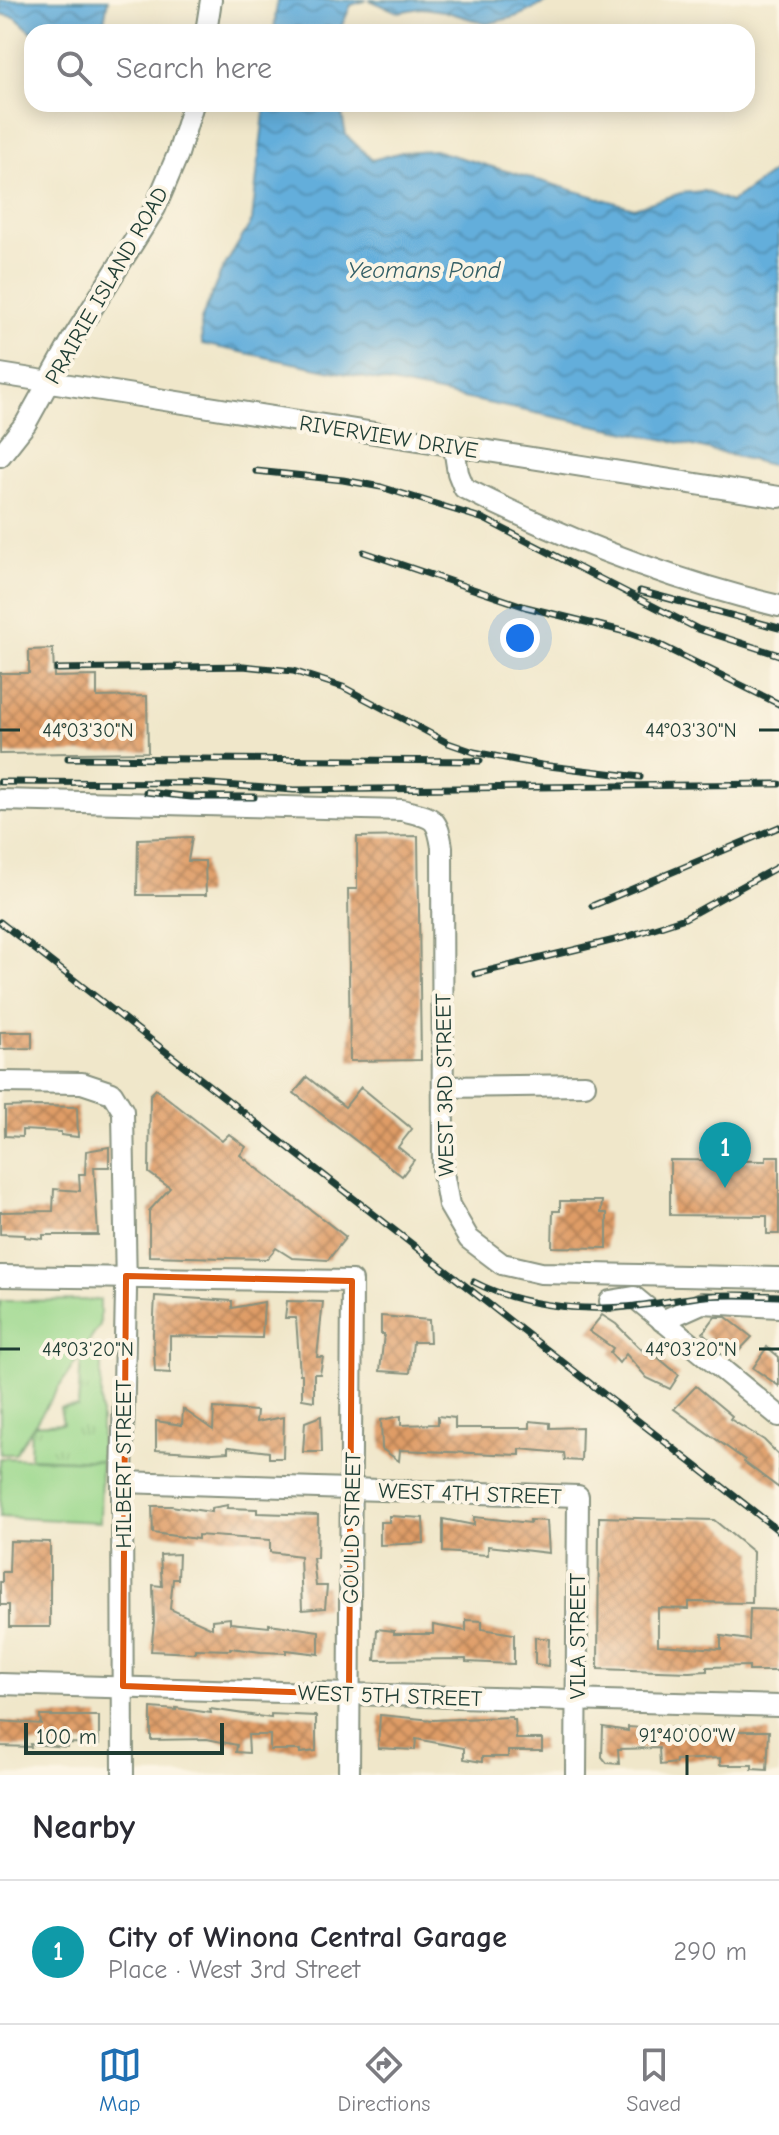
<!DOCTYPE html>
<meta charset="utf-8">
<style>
body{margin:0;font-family:"Comic Neue",sans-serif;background:#f7f7f7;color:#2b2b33}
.scale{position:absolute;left:24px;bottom:20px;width:200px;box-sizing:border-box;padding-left:8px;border:4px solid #1f3d34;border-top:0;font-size:22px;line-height:28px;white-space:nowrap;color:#1f3d34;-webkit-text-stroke:6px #fcf5e5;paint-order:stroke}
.you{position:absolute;left:520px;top:638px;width:28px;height:28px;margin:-20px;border:6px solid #fff;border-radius:50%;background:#1a73e8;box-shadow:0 0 0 12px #1a73e833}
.badge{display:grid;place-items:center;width:52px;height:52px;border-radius:50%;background:#1f6fb2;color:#fff;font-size:26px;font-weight:700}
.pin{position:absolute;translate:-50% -66px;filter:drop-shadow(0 2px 4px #0008)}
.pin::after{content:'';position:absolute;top:42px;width:28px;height:24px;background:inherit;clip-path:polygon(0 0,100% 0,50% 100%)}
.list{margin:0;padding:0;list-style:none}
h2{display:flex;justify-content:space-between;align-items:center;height:104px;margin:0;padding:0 32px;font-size:34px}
h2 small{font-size:26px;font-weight:400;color:#7c7c81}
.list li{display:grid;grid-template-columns:52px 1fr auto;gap:24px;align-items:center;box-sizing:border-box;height:144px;padding:0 32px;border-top:2px solid #e1e1e2}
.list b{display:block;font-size:30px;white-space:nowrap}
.list p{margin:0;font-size:26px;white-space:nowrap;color:#7c7c81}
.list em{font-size:26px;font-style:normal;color:#7c7c81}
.icon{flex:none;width:44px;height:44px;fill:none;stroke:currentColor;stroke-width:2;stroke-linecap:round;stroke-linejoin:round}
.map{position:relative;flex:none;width:779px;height:1775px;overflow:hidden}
.search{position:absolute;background:#fff;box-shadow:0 4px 20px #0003;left:24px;right:24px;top:24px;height:88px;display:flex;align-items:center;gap:20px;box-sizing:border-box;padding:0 28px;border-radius:24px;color:#7c7c81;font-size:30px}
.sheet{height:248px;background:#fff}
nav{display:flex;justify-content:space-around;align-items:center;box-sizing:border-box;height:112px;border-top:2px solid #e1e1e2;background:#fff;font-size:22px;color:#7c7c81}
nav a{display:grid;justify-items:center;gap:4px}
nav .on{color:#1f6fb2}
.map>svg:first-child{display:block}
</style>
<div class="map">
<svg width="779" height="1775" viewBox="0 0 779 1775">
<defs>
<pattern id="park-tufts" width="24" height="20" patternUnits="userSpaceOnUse" patternTransform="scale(2)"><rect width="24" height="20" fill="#9bd88d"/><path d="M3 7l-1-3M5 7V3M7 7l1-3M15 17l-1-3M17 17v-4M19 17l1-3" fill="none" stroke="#85ba7a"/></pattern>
<pattern id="water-waves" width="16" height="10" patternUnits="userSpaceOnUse" patternTransform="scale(2)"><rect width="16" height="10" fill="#63aedb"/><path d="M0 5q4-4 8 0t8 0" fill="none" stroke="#518fb2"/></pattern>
<pattern id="building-cross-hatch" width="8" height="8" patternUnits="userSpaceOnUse" patternTransform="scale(2)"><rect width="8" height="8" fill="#df9c66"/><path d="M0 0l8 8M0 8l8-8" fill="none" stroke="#b48055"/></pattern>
</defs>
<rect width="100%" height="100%" fill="#fcf5e5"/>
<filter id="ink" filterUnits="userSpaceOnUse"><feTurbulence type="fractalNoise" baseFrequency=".0125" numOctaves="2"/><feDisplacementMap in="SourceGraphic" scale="16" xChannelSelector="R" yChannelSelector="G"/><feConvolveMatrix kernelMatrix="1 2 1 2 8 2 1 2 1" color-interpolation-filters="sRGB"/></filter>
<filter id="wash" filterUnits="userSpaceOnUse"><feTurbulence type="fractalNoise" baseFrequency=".006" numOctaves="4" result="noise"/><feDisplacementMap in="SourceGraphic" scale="32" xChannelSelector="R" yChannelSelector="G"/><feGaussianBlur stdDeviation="1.8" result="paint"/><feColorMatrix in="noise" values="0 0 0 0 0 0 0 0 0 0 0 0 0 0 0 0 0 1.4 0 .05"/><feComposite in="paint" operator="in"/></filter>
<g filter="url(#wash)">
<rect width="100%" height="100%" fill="#f0e7ca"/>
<polygon fill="url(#park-tufts)" stroke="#5d8a60" stroke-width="2" points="81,1356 101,1356 101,1461 30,1458 31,1425 63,1423 60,1408 78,1407"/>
<g fill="#9bd88d" stroke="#5d8a60" stroke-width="2">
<polygon points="100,1300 100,1325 15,1454 0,1454 0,1301"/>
<polygon points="0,1458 101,1461 100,1522 0,1517"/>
</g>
<g fill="url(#water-waves)" stroke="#417688" stroke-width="2">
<polygon points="0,0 108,0 102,32 32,32 15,17 0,14"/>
<polygon points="277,0 367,0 351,5 339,32 274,32"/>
<polygon points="369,0 551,0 518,16 487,24 444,11 421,8 398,12"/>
<polygon points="265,104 340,104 346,135 372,160 402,152 434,150 634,208 681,193 704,191 731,202 779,168 779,467 681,443 202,344 201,320 221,272 252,221"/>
</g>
<g id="blocks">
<g fill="url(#building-cross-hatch)">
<polygon points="53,649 54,677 97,676 97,697 147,696 148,752 0,754 0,673 29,673 29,650"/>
<polygon points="418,836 421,1060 350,1061 348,889 357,889 357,837"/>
<polygon points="192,837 188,861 205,861 206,895 137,895 138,839"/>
<polygon points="0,1032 32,1032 32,1048 0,1049"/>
<polygon points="307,1077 345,1107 361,1087 412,1129 398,1147 414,1160 402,1176 294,1093"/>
<polygon points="156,1089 222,1141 229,1134 246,1147 240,1155 346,1237 328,1260 292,1258 276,1248 267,1259 149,1256 149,1211 170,1188 149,1173 150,1095"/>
<polygon points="36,1106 77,1107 78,1137 61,1135 61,1132 22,1130 22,1137 5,1136 5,1107"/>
<polygon points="109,1147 109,1167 94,1167 98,1235 43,1235 43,1239 25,1237 25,1235 0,1234 0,1212 53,1211 54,1189 80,1191 79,1174 85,1174 86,1151"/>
<polygon points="766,1156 779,1156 779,1234 767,1234 767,1216 670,1215 670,1160 766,1161"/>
<polygon points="560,1201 602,1201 601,1213 607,1213 607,1248 552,1247 553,1211 560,1211"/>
<polygon points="155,1296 232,1301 232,1308 264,1302 262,1338 170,1336 170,1373 155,1372 153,1334"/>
<polygon points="287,1301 323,1302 317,1357 323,1357 320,1374 314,1374 314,1401 302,1399 302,1374 300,1374 296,1318 285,1318"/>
<polygon points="602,1315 616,1324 647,1355 650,1351 679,1375 670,1389 647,1378 626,1354 619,1363 610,1353 613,1348 589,1331"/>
<polygon points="381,1316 429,1320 430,1342 413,1342 410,1373 380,1371 384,1334 381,1334"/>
<polygon points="715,1317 726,1317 752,1337 734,1356 718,1340 715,1344 703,1333"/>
<polygon points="767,1347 779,1357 779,1386 753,1368"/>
<polygon points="696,1386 732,1416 730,1419 764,1440 779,1455 779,1488 744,1462 745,1460 674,1409"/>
<polygon points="214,1408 257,1411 256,1422 284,1417 283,1458 269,1458 269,1452 228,1447 228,1452 213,1453 156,1450 156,1421 182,1425 183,1409 213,1430"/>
<polygon points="321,1416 322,1452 303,1452 305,1422"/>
<polygon points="401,1416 401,1425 438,1424 438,1416 455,1418 455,1428 530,1428 530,1421 550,1423 550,1428 582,1427 581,1461 565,1460 564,1453 520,1449 520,1455 400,1450 399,1461 382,1449 381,1420"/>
<polygon points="228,1505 227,1508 257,1509 257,1513 318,1515 317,1558 313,1558 316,1586 327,1586 325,1608 302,1610 300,1556 270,1552 270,1540 198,1535 198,1539 153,1533 152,1506 171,1506 211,1512 211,1508"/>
<polygon points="389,1516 423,1518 424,1543 380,1545 380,1522 389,1522"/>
<polygon points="474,1517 530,1523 530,1520 547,1521 549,1553 488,1546 488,1555 443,1552 443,1519 474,1525"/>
<polygon points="599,1517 714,1520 753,1552 752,1603 689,1602 689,1609 658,1608 658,1645 721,1649 721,1636 749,1640 750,1609 779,1610 779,1671 749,1671 749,1666 707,1667 707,1671 689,1672 598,1669"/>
<polygon points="10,1541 50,1542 50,1627 9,1627 9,1605 0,1605 0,1582 2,1582 2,1572 9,1572"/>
<polygon points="179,1554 178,1579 173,1579 170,1609 212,1628 212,1620 230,1618 230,1623 269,1627 269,1624 319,1631 319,1654 286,1650 286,1653 261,1652 230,1648 230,1650 195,1649 195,1653 151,1651 154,1622 153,1585 162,1586 160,1555"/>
<polygon points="466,1620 482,1621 482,1629 514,1634 514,1664 466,1662 466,1659 375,1660 377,1629 394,1631 394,1634 433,1634 433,1625 466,1631"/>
<polygon points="535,1637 549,1639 548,1666 535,1664"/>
<polygon points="151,1708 176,1710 176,1708 211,1713 210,1709 271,1718 271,1714 316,1716 316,1751 300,1753 300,1750 270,1750 270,1735 248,1735 249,1753 236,1752 237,1745 207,1739 151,1740"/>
<polygon points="380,1715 433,1720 512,1717 512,1719 515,1719 516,1739 542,1739 542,1751 508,1751 508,1757 482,1757 482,1762 464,1759 464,1748 416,1739 415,1750 378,1748"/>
<polygon points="40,1716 99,1716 99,1744 67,1743 67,1747 30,1744 31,1747 0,1746 0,1721 41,1724"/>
<polygon points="603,1727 628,1731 628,1727 658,1729 676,1727 719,1732 718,1727 733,1731 769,1731 767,1770 752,1769 752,1765 720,1765 720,1758 676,1760 676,1763 660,1765 659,1748 618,1749 619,1764 607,1763 602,1757"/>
</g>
</g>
</g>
<g filter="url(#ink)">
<use href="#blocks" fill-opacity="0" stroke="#88927f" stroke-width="2"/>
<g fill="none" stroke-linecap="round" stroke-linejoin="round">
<g stroke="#88927f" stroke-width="24">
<g id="minor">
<polyline points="206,32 211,0"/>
<polyline points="0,374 779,497"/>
<path d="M454 447 458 473 464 488C565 539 669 580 779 606"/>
<polyline points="0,456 26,423 72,340 155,208 178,154 193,104"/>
<path d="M0 800 402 810C432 818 437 815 442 847L443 1172 449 1205 469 1239 502 1264 541 1273 779 1278"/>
<polyline points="0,1082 82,1083 112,1093 123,1111 126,1291 122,1482 123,1775"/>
<polyline points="443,1087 585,1085"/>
<polyline points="0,1276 352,1281 349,1775"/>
<polyline points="610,1301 634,1297 779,1416"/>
<polyline points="662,1321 702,1303 779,1307"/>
<polyline points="122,1482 578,1496 576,1775"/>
<polyline points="0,1684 779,1706"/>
</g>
</g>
<use href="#minor" stroke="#fff" stroke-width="20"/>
<g stroke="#1f3d34" stroke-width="7">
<g id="rail">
<polyline points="256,471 343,480 381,487 484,519 698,629 779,655"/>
<polyline points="364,552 526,607 626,632 654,642 779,704"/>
<polyline points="640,591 779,628"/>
<polyline points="57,669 243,666 293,671 343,687 448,743 474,752 541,765 640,777"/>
<polyline points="68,758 480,761"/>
<polyline points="0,782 197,783 294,790 779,784"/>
<polyline points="146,792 191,797 254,797"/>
<polyline points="592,906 779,827"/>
<polyline points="0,922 779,1531"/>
<polyline points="475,974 623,938 685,918 779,866"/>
<path d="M474 1282C518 1305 575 1311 625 1307 652 1305 678 1299 705 1296 729 1294 754 1295 779 1296"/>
</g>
</g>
<use href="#rail" stroke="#fcf5e5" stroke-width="4" stroke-dasharray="12" stroke-linecap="butt"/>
</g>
</g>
<path fill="none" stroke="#de580e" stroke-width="6" stroke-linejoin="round" d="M126 1276 352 1281 349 1694 123 1686Z"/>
<path fill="none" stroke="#1f3d34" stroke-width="3" d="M0 730H20M759 730H779M0 1349H20M759 1349H779M687 1755V1775"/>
<g text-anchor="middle" stroke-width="8" stroke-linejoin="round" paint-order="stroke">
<g font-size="22" fill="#1f3d34" stroke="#fcf5e5">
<text transform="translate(106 285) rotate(-60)" y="8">PRAIRIE ISLAND ROAD</text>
<text transform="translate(389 436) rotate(9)" y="8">RIVERVIEW DRIVE</text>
<text transform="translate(444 1085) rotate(-91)" y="8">WEST 3RD STREET</text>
<text transform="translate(123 1464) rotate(-90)" y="8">HILBERT STREET</text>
<text transform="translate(470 1493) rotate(2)" y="8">WEST 4TH STREET</text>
<text transform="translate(351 1528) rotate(-89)" y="8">GOULD STREET</text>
<text transform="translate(577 1636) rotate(-90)" y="8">VILA STREET</text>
<text transform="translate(390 1695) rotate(2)" y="8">WEST 5TH STREET</text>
</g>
<g font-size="24" font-style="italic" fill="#335f66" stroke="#fcf5e5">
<text x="424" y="278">Yeomans Pond</text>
</g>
</g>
<g font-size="20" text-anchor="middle" fill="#1f3d34" stroke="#fcf5e5" stroke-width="8" stroke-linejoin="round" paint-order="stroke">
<text x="88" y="737">44°03'30"N</text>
<text x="691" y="737">44°03'30"N</text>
<text x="88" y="1356">44°03'20"N</text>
<text x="691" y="1356">44°03'20"N</text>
<text x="687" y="1742">91°40'00"W</text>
</g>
</svg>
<div class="scale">100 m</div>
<div class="you"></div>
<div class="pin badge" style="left:725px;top:1188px;background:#0f9aa8">1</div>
<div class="search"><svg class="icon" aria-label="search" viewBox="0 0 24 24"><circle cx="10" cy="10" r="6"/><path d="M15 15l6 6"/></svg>Search here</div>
</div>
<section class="sheet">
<h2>Nearby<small></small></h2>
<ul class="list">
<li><span class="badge" style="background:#0f9aa8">1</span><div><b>City of Winona Central Garage</b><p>Place · West 3rd Street</p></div><em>290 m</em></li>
</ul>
</section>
<nav>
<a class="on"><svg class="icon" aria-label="map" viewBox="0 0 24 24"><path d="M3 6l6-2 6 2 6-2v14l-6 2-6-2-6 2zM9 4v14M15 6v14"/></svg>Map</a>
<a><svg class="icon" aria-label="directions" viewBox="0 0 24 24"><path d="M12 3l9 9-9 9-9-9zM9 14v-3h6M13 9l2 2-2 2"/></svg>Directions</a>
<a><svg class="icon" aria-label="saved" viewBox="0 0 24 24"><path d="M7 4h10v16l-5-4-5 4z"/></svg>Saved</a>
</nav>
